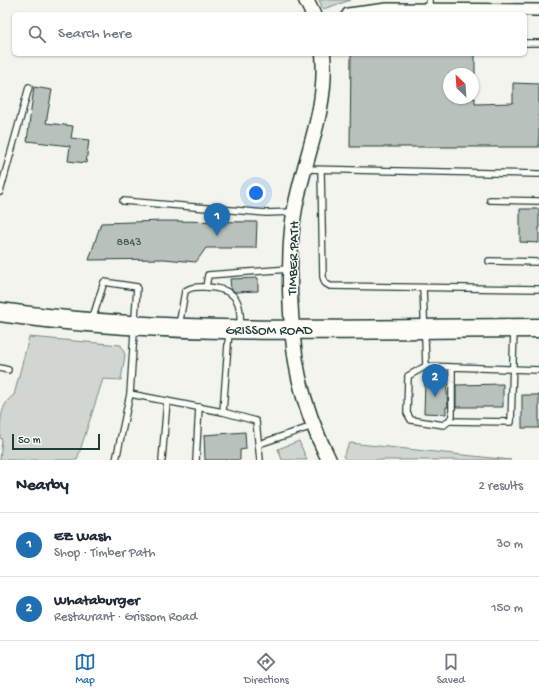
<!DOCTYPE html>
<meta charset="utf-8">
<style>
body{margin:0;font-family:"Gochi Hand",sans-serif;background:#f6f6f7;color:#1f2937}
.compass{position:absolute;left:443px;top:68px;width:36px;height:36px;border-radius:50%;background:#fff;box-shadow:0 1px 3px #0004;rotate:335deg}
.scale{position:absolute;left:12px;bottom:10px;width:88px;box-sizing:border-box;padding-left:4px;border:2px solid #1f3d34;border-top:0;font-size:11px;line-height:14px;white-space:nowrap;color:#1f3d34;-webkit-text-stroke:3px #fdfcf7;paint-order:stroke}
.you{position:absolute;left:256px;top:193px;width:14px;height:14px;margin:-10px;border:3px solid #fff;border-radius:50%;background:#1a73e8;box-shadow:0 0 0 6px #1a73e833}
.badge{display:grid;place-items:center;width:26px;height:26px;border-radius:50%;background:#1f6fb2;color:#fff;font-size:13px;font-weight:700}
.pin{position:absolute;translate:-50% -33px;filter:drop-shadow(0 1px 2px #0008)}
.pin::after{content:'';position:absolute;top:21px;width:14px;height:12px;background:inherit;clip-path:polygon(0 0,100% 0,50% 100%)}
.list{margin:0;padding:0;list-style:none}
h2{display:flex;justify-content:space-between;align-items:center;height:52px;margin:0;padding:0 16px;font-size:17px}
h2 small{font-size:13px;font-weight:400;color:#747a83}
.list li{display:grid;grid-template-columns:26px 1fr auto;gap:12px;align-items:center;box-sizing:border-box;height:64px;padding:0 16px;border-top:1px solid #e0e1e3}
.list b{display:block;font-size:15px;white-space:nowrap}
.list p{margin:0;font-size:13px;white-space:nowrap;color:#747a83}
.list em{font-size:13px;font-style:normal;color:#747a83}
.icon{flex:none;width:22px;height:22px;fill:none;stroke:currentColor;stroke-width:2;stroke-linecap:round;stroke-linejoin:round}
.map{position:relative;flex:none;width:539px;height:460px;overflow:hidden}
.search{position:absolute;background:#fff;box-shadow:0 1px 3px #0004;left:12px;right:12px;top:12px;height:44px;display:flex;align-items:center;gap:10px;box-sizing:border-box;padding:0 14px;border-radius:6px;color:#747a83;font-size:15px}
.sheet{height:180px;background:#fff}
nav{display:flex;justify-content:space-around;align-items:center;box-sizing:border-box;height:56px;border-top:1px solid #e0e1e3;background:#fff;font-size:11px;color:#747a83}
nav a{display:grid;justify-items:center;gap:2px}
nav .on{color:#1f6fb2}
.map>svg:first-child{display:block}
</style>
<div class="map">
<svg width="539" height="460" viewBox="0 0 539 460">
<rect width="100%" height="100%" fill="#f4f4ef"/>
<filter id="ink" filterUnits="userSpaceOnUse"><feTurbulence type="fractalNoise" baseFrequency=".025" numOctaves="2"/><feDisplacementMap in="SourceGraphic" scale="8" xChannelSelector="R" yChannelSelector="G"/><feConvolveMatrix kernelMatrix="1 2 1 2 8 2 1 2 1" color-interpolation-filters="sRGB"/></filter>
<g filter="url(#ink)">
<g fill="#d1d6d1" stroke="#788a82">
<polygon points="319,0 351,0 323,9"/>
<path d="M29 337 121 345 125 355 121 380 103 379 77 460H0L2 439 0 438C0 423 0 404 14 395Z"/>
<polygon points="299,441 307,460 282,460 278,449"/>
<polygon points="350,443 511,460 346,460 343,456"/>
</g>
<g fill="#b9c1bb" stroke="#1f3d34">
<polygon points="351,54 475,54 475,74 449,74 449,98 475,98 475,104 513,103 513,83 539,84 539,147 350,147"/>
<polygon points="34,87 52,90 46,123 73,126 71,138 89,140 86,163 68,161 70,146 27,141"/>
<polygon points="520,209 539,209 539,243 520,242"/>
<polygon points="164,221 257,222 256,248 206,248 196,262 164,259 89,260 101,223"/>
<polygon points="258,278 258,291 235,292 231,289 230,279"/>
<polygon points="425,381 446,381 448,407 446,407 446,414 424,413"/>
<polygon points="503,384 503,407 456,407 456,385"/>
<rect x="522" y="395" width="17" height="33"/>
<polygon points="245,432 246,449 240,450 240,460 205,460 204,435"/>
</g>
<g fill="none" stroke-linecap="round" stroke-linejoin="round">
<g stroke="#1f3d34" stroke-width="8">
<g id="service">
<polyline points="429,0 429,9"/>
<polyline points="525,43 539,43"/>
<polyline points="305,169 539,174"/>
<polyline points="321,170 323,277 325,283 330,286 539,289"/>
<polyline points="0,192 29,87"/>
<polyline points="490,200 539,201"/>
<polyline points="123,201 266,213 294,212"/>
<polyline points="489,261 539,262"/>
<polyline points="206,287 208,275 289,269"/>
<polyline points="423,288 426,366"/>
<polyline points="92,320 104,282 137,287 130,394 223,412 256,421 260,460"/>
<path d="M179 326 185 291C193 286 197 287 206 287 235 289 242 299 240 327"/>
<polyline points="0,368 8,370"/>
<polyline points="452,368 452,416 449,421 444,425 411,420 407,413 408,376 426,366 539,370"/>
<polyline points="223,412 229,331"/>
<polyline points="449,421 511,422 514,330"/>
<polyline points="259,444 313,426"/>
<polyline points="116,460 130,394"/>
<polyline points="162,460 167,401"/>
<polyline points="196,460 199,407"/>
</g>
</g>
<g stroke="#1f3d34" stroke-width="14">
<polyline id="minor" points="348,14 387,9 539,10"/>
</g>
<g stroke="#1f3d34" stroke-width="17">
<g id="tertiary">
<polyline points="306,0 313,14"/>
<path d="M323 54C328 110 305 155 295 208 290 235 290 263 290 290 292 357 299 400 329 460"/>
</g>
</g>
<g stroke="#1f3d34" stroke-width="21">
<path id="primary" d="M0 312C179 338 359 328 539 328"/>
</g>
<use href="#service" stroke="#fdfcf7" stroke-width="5.5"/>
<use href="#minor" stroke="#fdfcf7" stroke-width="11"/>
<use href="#tertiary" stroke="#fdfcf7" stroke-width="14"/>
<use href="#primary" stroke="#fdfcf7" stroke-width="18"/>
</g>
</g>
<g text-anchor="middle" stroke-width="3" stroke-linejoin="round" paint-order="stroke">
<g font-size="12" fill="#465e56">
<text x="129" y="245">8843</text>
</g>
<g font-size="14" fill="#1f3d34" stroke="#fdfcf7">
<text transform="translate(292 258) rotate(-88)" y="5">TIMBER PATH</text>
<text x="269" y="334">GRISSOM ROAD</text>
</g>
</g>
</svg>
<svg class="compass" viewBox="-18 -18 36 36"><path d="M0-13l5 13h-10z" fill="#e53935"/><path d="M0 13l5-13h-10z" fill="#747a83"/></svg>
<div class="scale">50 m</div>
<div class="you"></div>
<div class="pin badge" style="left:217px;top:236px">1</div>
<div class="pin badge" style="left:435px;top:397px">2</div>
<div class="search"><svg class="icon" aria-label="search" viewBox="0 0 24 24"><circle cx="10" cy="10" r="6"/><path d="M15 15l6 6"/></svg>Search here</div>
</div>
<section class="sheet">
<h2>Nearby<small>2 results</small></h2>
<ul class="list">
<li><span class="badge">1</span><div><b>EZ Wash</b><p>Shop · Timber Path</p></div><em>30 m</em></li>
<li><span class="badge">2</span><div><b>Whataburger</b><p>Restaurant · Grissom Road</p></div><em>150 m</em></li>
</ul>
</section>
<nav>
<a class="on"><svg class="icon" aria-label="map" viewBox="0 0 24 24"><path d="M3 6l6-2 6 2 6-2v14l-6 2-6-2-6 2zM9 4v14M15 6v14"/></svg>Map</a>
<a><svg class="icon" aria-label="directions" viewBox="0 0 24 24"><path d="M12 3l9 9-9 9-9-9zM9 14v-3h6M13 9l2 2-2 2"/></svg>Directions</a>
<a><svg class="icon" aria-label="saved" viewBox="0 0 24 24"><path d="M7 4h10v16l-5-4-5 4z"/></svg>Saved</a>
</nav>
